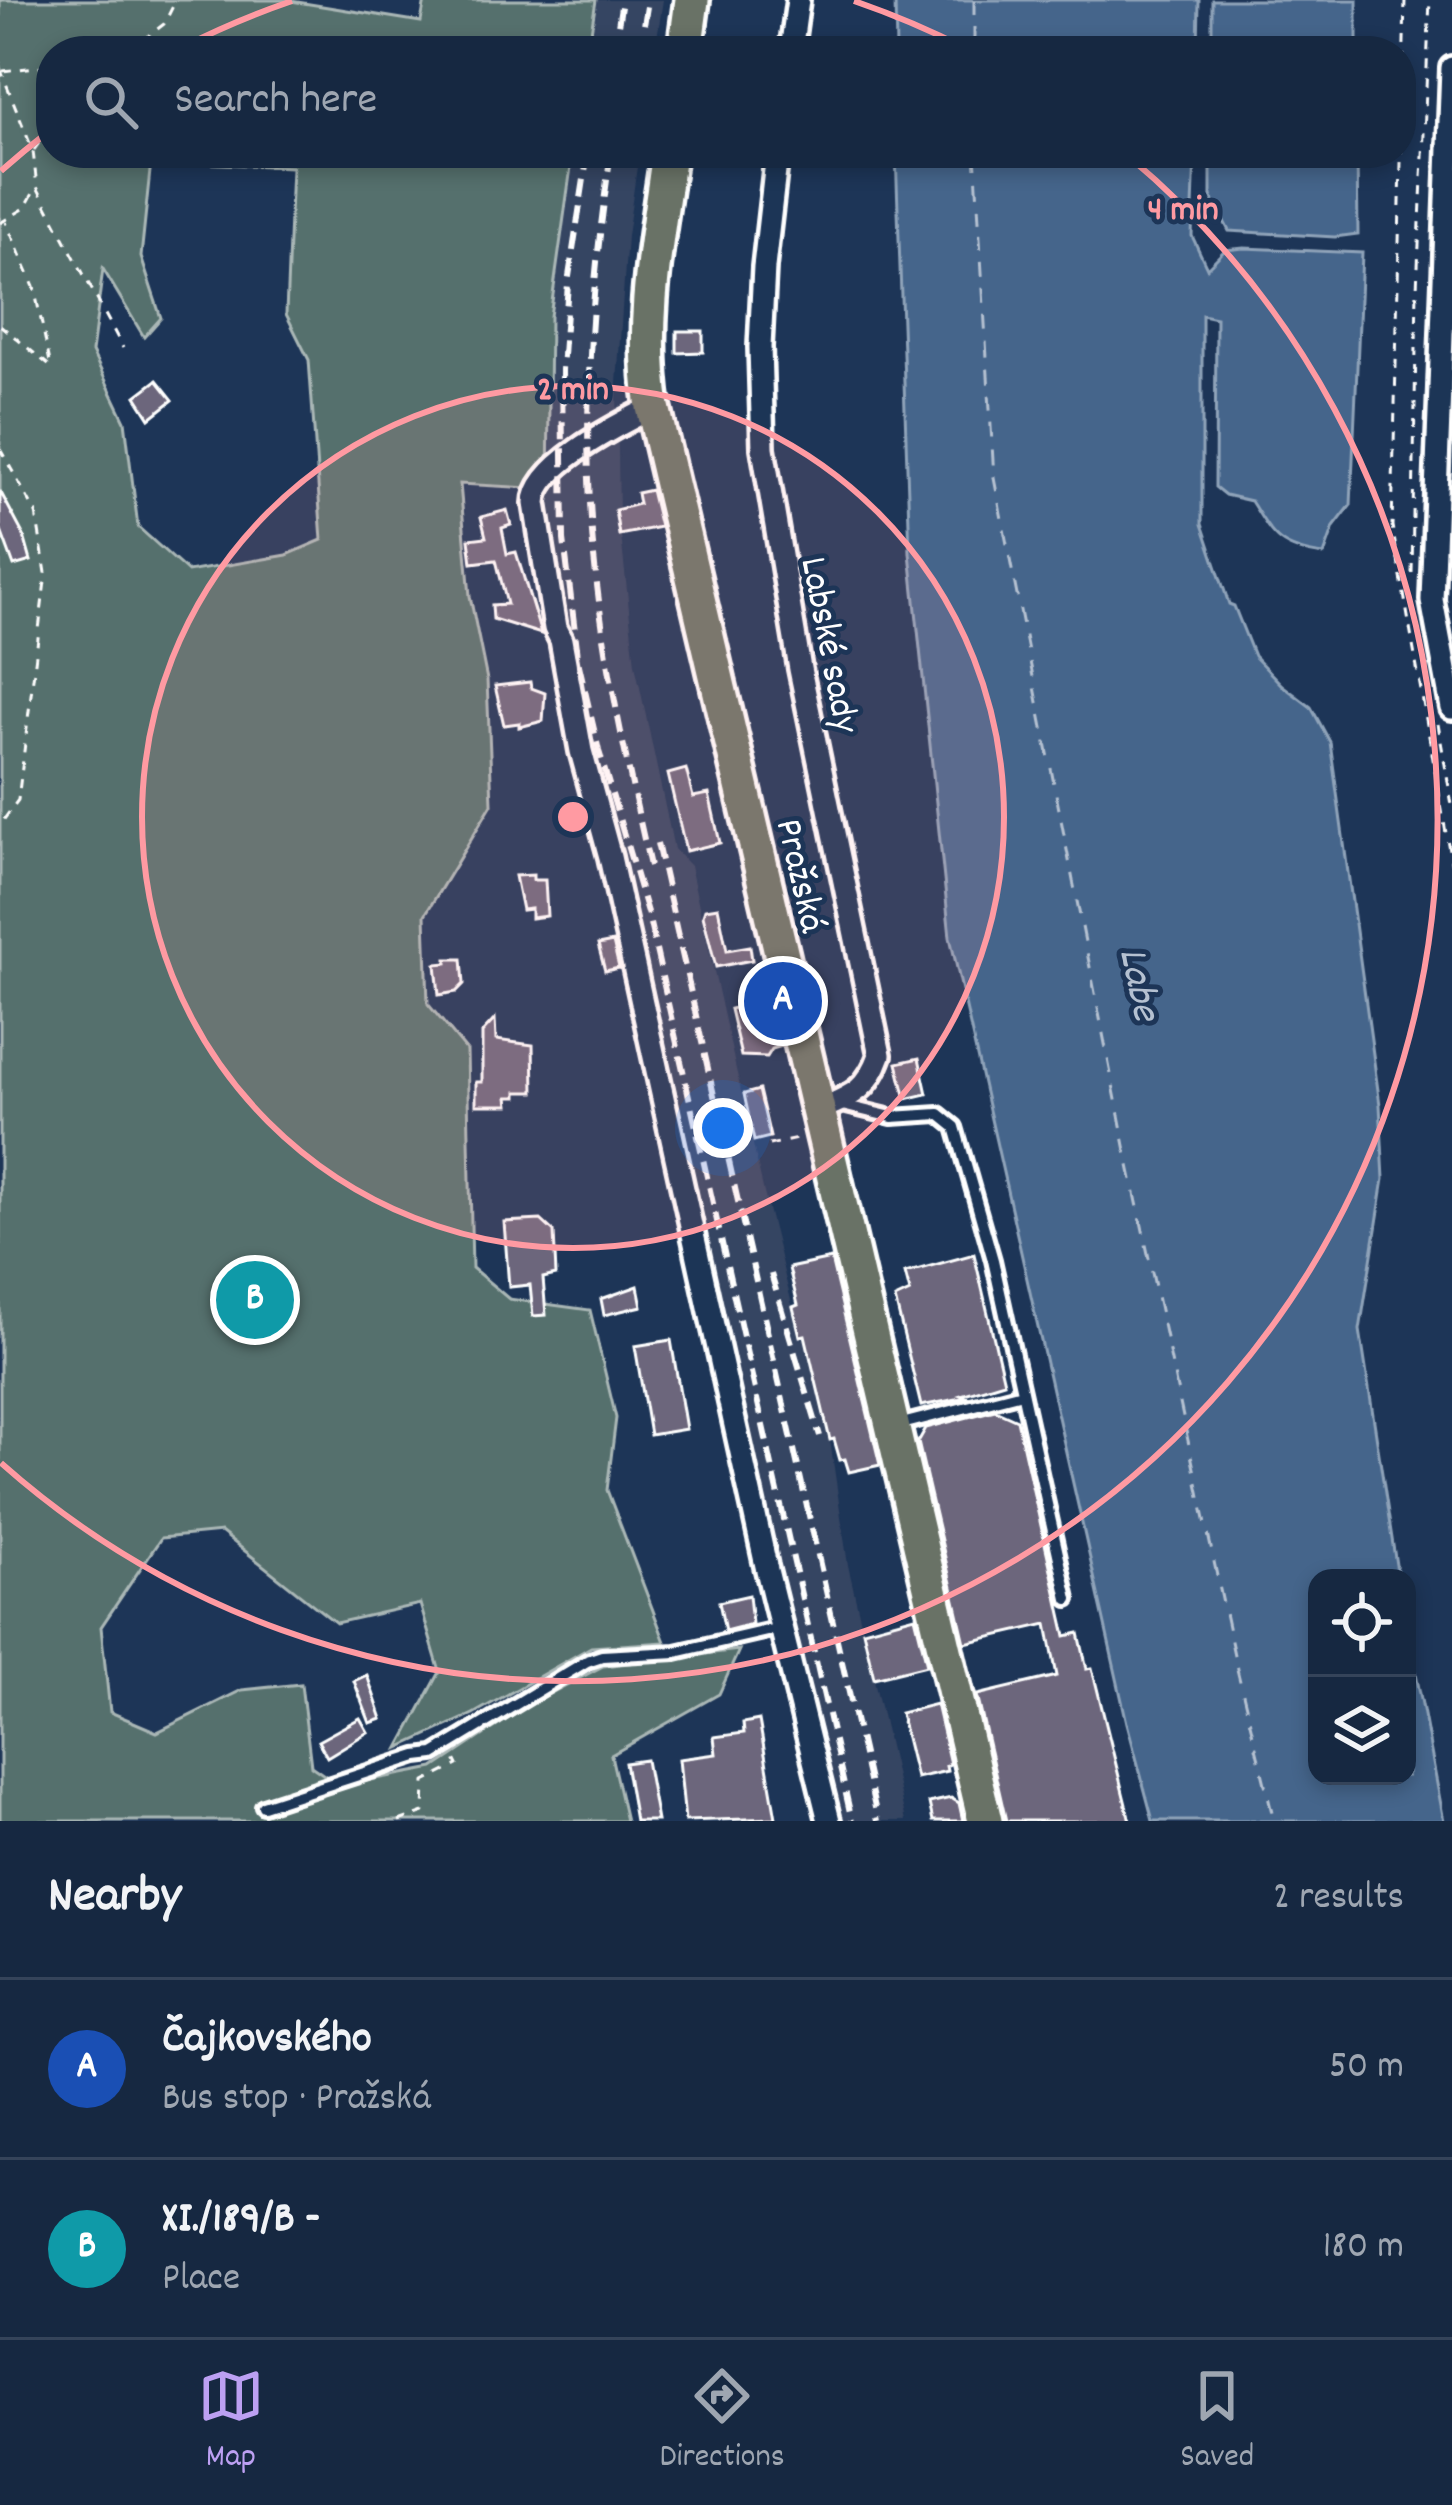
<!DOCTYPE html>
<meta charset="utf-8">
<style>
body{margin:0;font-family:Dekko,sans-serif;background:#23344c;color:#f1f3f6}
.controls{position:absolute;right:36px;bottom:36px;display:grid;overflow:hidden;border-radius:24px;box-shadow:0 6px 18px #0003}
.controls button{width:108px;height:108px;display:grid;place-items:center;padding:0;border:0;border-bottom:3px solid #35445a;background:#162841;color:#f1f3f6;font:60px sans-serif}
.you{position:absolute;left:723px;top:1128px;width:42px;height:42px;margin:-30px;border:9px solid #fff;border-radius:50%;background:#1a73e8;box-shadow:0 0 0 18px #1a73e833}
.badge{display:grid;place-items:center;width:78px;height:78px;border-radius:50%;background:#bca0f2;color:#fff;font-size:39px;font-weight:700}
.pin{position:absolute;translate:-50% -50%;border:6px solid #fff;box-shadow:0 3px 12px #0006}
.list{margin:0;padding:0;list-style:none}
h2{display:flex;justify-content:space-between;align-items:center;height:156px;margin:0;padding:0 48px;font-size:51px}
h2 small{font-size:39px;font-weight:400;color:#9ea6b1}
.list li{display:grid;grid-template-columns:78px 1fr auto;gap:36px;align-items:center;box-sizing:border-box;height:180px;padding:0 48px;border-top:3px solid #35445a}
.list b{display:block;font-size:45px;white-space:nowrap}
.list p{margin:0;font-size:39px;white-space:nowrap;color:#9ea6b1}
.list em{font-size:39px;font-style:normal;color:#9ea6b1}
.icon{flex:none;width:66px;height:66px;fill:none;stroke:currentColor;stroke-width:2;stroke-linecap:round;stroke-linejoin:round}
.map{position:relative;flex:none;width:1452px;height:1821px;overflow:hidden}
.search{position:absolute;background:#162841;box-shadow:0 6px 18px #0003;left:36px;right:36px;top:36px;height:132px;display:flex;align-items:center;gap:30px;box-sizing:border-box;padding:0 42px;border-radius:48px;color:#9ea6b1;font-size:45px}
.sheet{height:516px;background:#162841}
nav{display:flex;justify-content:space-around;align-items:center;box-sizing:border-box;height:168px;border-top:3px solid #35445a;background:#162841;font-size:33px;color:#9ea6b1}
nav a{display:grid;justify-items:center;gap:6px}
nav .on{color:#bca0f2}
.map>svg:first-child{display:block}
</style>
<div class="map">
<svg width="1452" height="1821" viewBox="0 0 1452 1821">
<rect width="100%" height="100%" fill="#1d3557"/>
<filter id="ink" filterUnits="userSpaceOnUse"><feTurbulence type="fractalNoise" baseFrequency=".00833" numOctaves="2"/><feDisplacementMap in="SourceGraphic" scale="24" xChannelSelector="R" yChannelSelector="G"/><feConvolveMatrix kernelMatrix="1 2 1 2 8 2 1 2 1" color-interpolation-filters="sRGB"/></filter>
<g filter="url(#ink)">
<g fill="#354462">
<polygon points="596,0 663,0 655,51 588,51"/>
<polygon points="573,153 639,153 627,236 617,384 619,517 635,664 674,849 690,866 764,1193 800,1336 806,1340 830,1440 848,1565 906,1821 838,1821 673,1084 588,752 548,517 546,397 550,316"/>
</g>
<path fill="#556f6d" stroke="#aab7b6" stroke-width="3" fill-rule="evenodd" d="M0 0H285L421 22 425 0H596L588 51H51V153H573L550 316 548 489 460 484 470 596 487 680 492 804 425 915 428 1004 467 1051 472 1268 509 1299 590 1310 616 1418 607 1490 665 1642 591 1647 473 1714 399 1748 440 1672 420 1604 336 1623 221 1532 161 1538 101 1627 110 1712 157 1732 242 1690 301 1684 311 1766 340 1786 434 1768 530 1704 603 1666 739 1650 719 1694 611 1755 626 1821H0ZM151 161 292 167 286 314 309 360 322 540 287 555 188 572 138 527 125 421 92 352 103 269 144 337 161 318 141 257Z"/>
<g fill="#45658b" stroke="#8fa3b9" stroke-width="3">
<polygon points="895,0 1199,0 1198,51 896,51"/>
<rect x="1212" y="0" width="145" height="51"/>
<path d="M896 153H1195L1192 236 1207 268 1225 250 1244 248 1362 253 1351 505 1334 527 1324 555C1279 549 1274 538 1251 501L1225 495 1215 487 1216 318 1202 315V524L1229 604 1234 606 1254 656 1282 685 1311 707 1330 742 1380 1105 1384 1179 1360 1330 1398 1578H1317V1776H1407V1625L1444 1821H1153L1127 1723 950 937 910 553Z"/>
<polygon points="1211,153 1357,153 1358,234 1335,237 1229,231 1211,196"/>
</g>
<g fill="none" stroke-linecap="round" stroke-linejoin="round">
<g stroke="#b5c1d1" stroke-width="3" stroke-dasharray="15 12" stroke-linecap="butt">
<polyline points="974,0 974,51"/>
<polyline points="975,153 994,478 1127,1156 1237,1669 1274,1821"/>
</g>
</g>
<g fill="#6c667b" stroke="#fff" stroke-width="3">
<polygon points="677,331 703,331 703,352 677,353"/>
<polygon points="157,380 173,400 150,418 136,396"/>
<polygon points="651,490 660,527 619,535 615,510 639,504 637,493"/>
<polygon points="0,491 24,536 31,561 14,566 0,528"/>
<polygon points="507,510 511,525 502,528 507,554 516,552 541,634 493,619 492,605 507,604 496,560 472,563 469,539 486,537 481,517"/>
<polygon points="530,682 531,688 545,693 543,721 519,727 519,723 504,725 495,686"/>
<polygon points="686,769 693,797 709,794 720,843 686,851 668,774"/>
<polygon points="533,875 533,880 545,880 547,916 531,918 531,909 522,910 515,876"/>
<polygon points="718,907 727,950 750,946 752,960 716,967 703,915 705,909"/>
<polygon points="613,942 619,968 605,971 598,945"/>
<polygon points="447,959 462,959 464,984 456,992 439,995 436,964 447,963"/>
<polygon points="770,999 782,1046 772,1049 767,1057 741,1056 730,1009"/>
<polygon points="495,1019 496,1040 533,1045 534,1092 517,1092 517,1097 508,1097 509,1105 476,1105 476,1082 482,1082 482,1033"/>
<polygon points="919,1058 927,1094 906,1099 897,1063"/>
<polygon points="759,1090 770,1137 754,1141 744,1094"/>
<polygon points="541,1220 554,1232 556,1275 543,1278 546,1315 533,1316 530,1285 509,1287 504,1222"/>
<polygon points="974,1254 1004,1382 961,1395 967,1397 921,1406 895,1299 910,1292 905,1273"/>
<polygon points="831,1259 880,1465 849,1472 845,1459 840,1460 834,1439 830,1440 805,1335 800,1336 793,1307 798,1305 789,1268"/>
<polygon points="638,1286 642,1306 604,1315 601,1299"/>
<polygon points="671,1340 686,1429 650,1435 635,1346"/>
<polygon points="995,1410 1017,1420 1066,1636 1079,1633 1087,1669 1092,1668 1130,1821 1006,1821 977,1695 1057,1676 1047,1624 965,1643 918,1442 926,1428"/>
<polygon points="749,1595 752,1624 725,1631 719,1602"/>
<polygon points="915,1616 927,1665 874,1678 863,1630"/>
<polygon points="367,1675 382,1719 370,1723 354,1681"/>
<polygon points="936,1704 950,1764 946,1766 947,1771 916,1778 900,1713"/>
<polygon points="360,1718 368,1732 327,1757 318,1741"/>
<polygon points="759,1720 776,1818 685,1821 679,1759 716,1754 714,1737 744,1733 743,1723"/>
<polygon points="646,1760 657,1821 635,1821 625,1763"/>
<polygon points="951,1798 959,1803 963,1821 933,1821 929,1803"/>
</g>
<g fill="none" stroke-linecap="round" stroke-linejoin="round">
<g stroke="#fff" stroke-width="20">
<g id="lane">
<polyline points="838,1104 892,1117 939,1114 955,1127 993,1260 1068,1599"/>
<polyline points="894,1426 1022,1393"/>
<polyline points="263,1806 417,1756 434,1754 587,1661 602,1656 676,1652 780,1628"/>
</g>
</g>
<g stroke="#fff" stroke-width="30">
<g id="street">
<polyline points="791,51 798,0"/>
<polyline points="1452,68 1432,600 1452,708"/>
<path d="M777 153 764 267 760 347 763 448 800 669 880 1055C867 1092 850 1096 817 1111"/>
<path d="M653 407C622 423 535 465 535 503L555 628 561 640 581 751 610 857 766 1566 829 1821"/>
</g>
</g>
<g stroke="#fff" stroke-width="42">
<g id="primary">
<polyline points="685,51 692,0"/>
<path d="M669 153C657 239 640 321 653 407L985 1821"/>
</g>
</g>
<g stroke="#fff" stroke-width="3" stroke-dasharray="9 9" stroke-linecap="butt">
<polyline points="1405,0 1392,526 1452,867"/>
<polyline points="129,51 164,24 176,0"/>
<polyline points="0,68 33,151 37,187 123,348"/>
<polyline points="3,71 51,65"/>
<polyline points="34,150 51,126"/>
<polyline points="0,223 25,208 36,188"/>
<polyline points="0,325 51,367 34,287 6,222"/>
<polyline points="0,449 36,513 46,573 18,800 0,825"/>
<polyline points="1412,573 1417,289 1430,0"/>
<polyline points="1438,724 1452,805"/>
<polyline points="769,1145 797,1139"/>
<polyline points="399,1821 424,1812 425,1782 458,1765 455,1759"/>
</g>
<use href="#lane" stroke="#1d3557" stroke-width="10"/>
<use href="#street" stroke="#1d3557" stroke-width="21"/>
<use href="#primary" stroke="#697266" stroke-width="33"/>
<g stroke="#fff" stroke-width="6" stroke-dasharray="18 9" stroke-linecap="butt">
<polyline points="614,51 622,0"/>
<polyline points="640,51 648,0"/>
<polyline points="588,153 568,283 562,370 564,540 579,665 599,751 649,919 852,1821"/>
<path d="M611 153C589 296 580 441 597 585 608 680 629 773 650 866"/>
<polyline points="657,843 878,1821"/>
<polyline points="771,1274 820,1436"/>
</g>
</g>
</g>
<circle cx="573" cy="817" r="431" fill="#ff9aa2" fill-opacity=".12"/>
<g fill="none" stroke="#ff9aa2" stroke-width="6">
<circle cx="573" cy="817" r="431"/>
<path d="M1 171A863 863 0 0 1 48 132M181 48A863 863 0 0 1 292 1M854 1A863 863 0 0 1 965 48M1128 156A863 863 0 1 1 1 1463"/>
</g>
<g text-anchor="middle" stroke-width="10" stroke-linejoin="round" paint-order="stroke">
<g font-size="39" fill="#fff" stroke="#1d3557">
<text transform="translate(833 644) rotate(79)" y="14">Labské sady</text>
<text transform="translate(804 875) rotate(77)" y="14">Pražská</text>
</g>
<g font-size="42" font-style="italic" fill="#b5c1d1" stroke="#1d3557">
<text transform="translate(1143 983) rotate(78)" y="15">Labe</text>
</g>
</g>
<circle cx="573" cy="817" r="18" fill="#ff9aa2" stroke="#1d3557" stroke-width="6"/>
<g font-size="36" text-anchor="middle" font-weight="bold" fill="#ff9aa2" stroke="#1d3557" stroke-width="10" stroke-linejoin="round" paint-order="stroke">
<text x="1183" y="219">4 min</text>
<text x="573" y="399">2 min</text>
</g>
</svg>
<div class="controls">
<button><svg class="icon" aria-label="locate" viewBox="0 0 24 24"><circle cx="12" cy="12" r="6"/><path d="M12 2v4M12 18v4M2 12h4M18 12h4"/></svg></button>
<button><svg class="icon" aria-label="layers" viewBox="0 0 24 24"><path d="M12 4l9 5-9 5-9-5zM3 14l9 5 9-5"/></svg></button>
</div>
<div class="you"></div>
<div class="pin badge" style="left:783px;top:1001px;background:#1a4fb4">A</div>
<div class="pin badge" style="left:255px;top:1300px;background:#0f9aa8">B</div>
<div class="search"><svg class="icon" aria-label="search" viewBox="0 0 24 24"><circle cx="10" cy="10" r="6"/><path d="M15 15l6 6"/></svg>Search here</div>
</div>
<section class="sheet">
<h2>Nearby<small>2 results</small></h2>
<ul class="list">
<li><span class="badge" style="background:#1a4fb4">A</span><div><b>Čajkovského</b><p>Bus stop · Pražská</p></div><em>50 m</em></li>
<li><span class="badge" style="background:#0f9aa8">B</span><div><b>XI./189/B -</b><p>Place</p></div><em>180 m</em></li>
</ul>
</section>
<nav>
<a class="on"><svg class="icon" aria-label="map" viewBox="0 0 24 24"><path d="M3 6l6-2 6 2 6-2v14l-6 2-6-2-6 2zM9 4v14M15 6v14"/></svg>Map</a>
<a><svg class="icon" aria-label="directions" viewBox="0 0 24 24"><path d="M12 3l9 9-9 9-9-9zM9 14v-3h6M13 9l2 2-2 2"/></svg>Directions</a>
<a><svg class="icon" aria-label="saved" viewBox="0 0 24 24"><path d="M7 4h10v16l-5-4-5 4z"/></svg>Saved</a>
</nav>
